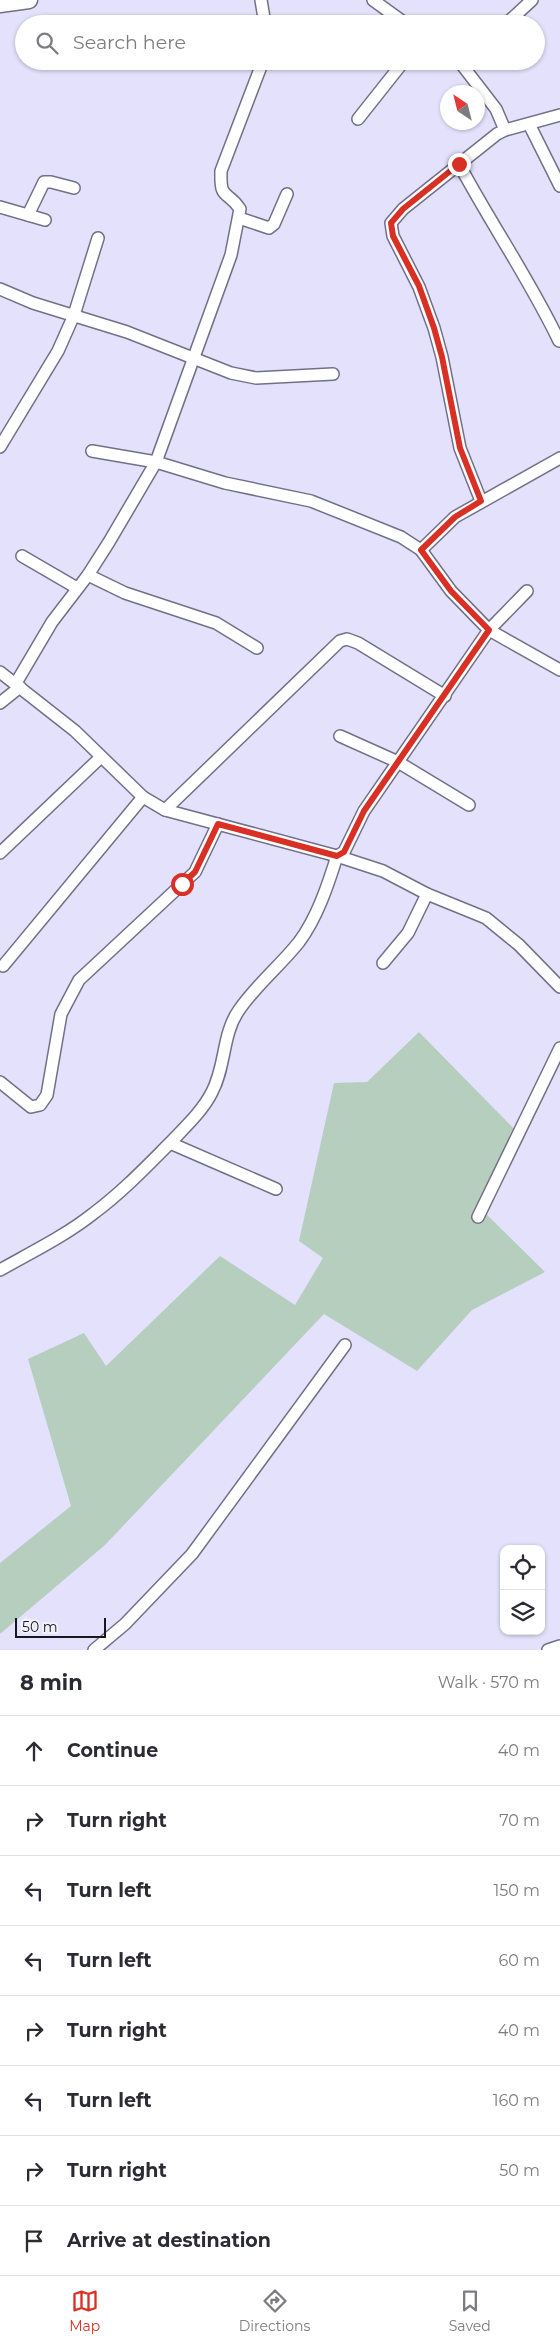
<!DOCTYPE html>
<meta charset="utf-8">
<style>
body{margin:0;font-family:Montserrat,sans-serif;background:#f7f7f7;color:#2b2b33}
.controls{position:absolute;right:15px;bottom:15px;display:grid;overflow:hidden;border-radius:10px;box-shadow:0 1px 4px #0004}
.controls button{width:45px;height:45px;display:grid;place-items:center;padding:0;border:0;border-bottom:1px solid #e1e1e2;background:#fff;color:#2b2b33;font:25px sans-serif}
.compass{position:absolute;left:440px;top:85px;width:45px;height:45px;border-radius:50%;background:#fff;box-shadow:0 1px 4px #0004;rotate:325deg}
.scale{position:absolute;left:15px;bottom:12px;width:91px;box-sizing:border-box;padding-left:5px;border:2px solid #181720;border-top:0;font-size:14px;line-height:18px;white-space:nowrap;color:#181720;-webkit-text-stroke:4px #f1f0fb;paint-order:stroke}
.stop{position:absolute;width:15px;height:15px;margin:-11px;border:4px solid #d93025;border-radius:50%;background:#fff}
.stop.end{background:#d93025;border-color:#fff;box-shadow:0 1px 5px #0008}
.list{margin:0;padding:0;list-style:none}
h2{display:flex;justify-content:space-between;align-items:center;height:65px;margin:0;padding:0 20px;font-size:21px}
h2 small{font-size:16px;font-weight:400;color:#7c7c81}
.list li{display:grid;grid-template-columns:32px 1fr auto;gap:15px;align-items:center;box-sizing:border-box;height:70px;padding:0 20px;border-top:1px solid #e1e1e2}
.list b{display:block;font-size:19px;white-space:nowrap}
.list em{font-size:16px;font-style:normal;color:#7c7c81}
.icon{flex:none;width:28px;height:28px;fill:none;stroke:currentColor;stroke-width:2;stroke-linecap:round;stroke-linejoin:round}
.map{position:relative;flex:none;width:560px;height:1650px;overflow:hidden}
.search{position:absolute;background:#fff;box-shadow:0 1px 4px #0004;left:15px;right:15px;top:15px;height:55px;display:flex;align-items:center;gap:12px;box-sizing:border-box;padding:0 18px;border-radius:28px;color:#7c7c81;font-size:19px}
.sheet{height:625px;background:#fff}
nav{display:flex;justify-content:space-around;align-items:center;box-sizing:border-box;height:70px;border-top:1px solid #e1e1e2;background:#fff;font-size:14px;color:#7c7c81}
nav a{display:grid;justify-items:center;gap:2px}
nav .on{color:#d93025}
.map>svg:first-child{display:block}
</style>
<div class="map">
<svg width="560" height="1650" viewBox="0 0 560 1650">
<rect width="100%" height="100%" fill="#e4e1fc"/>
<polygon fill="#b6cebe" points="419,1032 518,1133 482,1210 545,1272 472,1310 417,1371 324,1314 105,1545 0,1634 0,1563 71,1506 28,1359 84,1333 106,1366 220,1256 295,1305 323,1258 299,1241 334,1083 367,1082"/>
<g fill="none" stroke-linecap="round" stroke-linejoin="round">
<g stroke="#727087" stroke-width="14">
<g id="street">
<polyline points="261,0 265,24"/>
<polyline points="373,0 406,24"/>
<polyline points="506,24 532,0"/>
<polyline points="459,61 496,109 505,130"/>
<polyline points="358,119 404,61"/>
<polyline points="529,124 560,186"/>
<path d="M459 164C491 224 530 280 559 341"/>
<polyline points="0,207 45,220"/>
<polyline points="28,215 44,182 51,182 74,188"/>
<polyline points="239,218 269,228 274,224 287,194"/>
<polyline points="0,289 33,303 127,332 231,373 256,378 333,374"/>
<polyline points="0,447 58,351 74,315 98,238"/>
<polyline points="92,451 156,462 225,483 311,501 401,537 421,550 451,591 489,630 560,670"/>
<polyline points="481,501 460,448 442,357 434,328 419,287 393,236 391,223 403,209 497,134 505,130 560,115"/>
<polyline points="421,550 455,517 560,458"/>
<polyline points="22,556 77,588"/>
<polyline points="88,575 125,593 216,623 257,648"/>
<polyline points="0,672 75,731 143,797 165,810 337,856 383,871 427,894 486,918 519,945 560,987"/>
<path d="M16 683 52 622 88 575 109 542 156 462 231 255 240 209C227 189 220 202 221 171L263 61"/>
<polyline points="0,703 20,687"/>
<polyline points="340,736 398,762 469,805"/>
<polyline points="165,810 340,641 347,639 358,643 445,696"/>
<polyline points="0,853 101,757"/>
<polyline points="383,963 408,933 427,894"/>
<polyline points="3,966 143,797"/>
<polyline points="0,1082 31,1107 40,1105 47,1095 61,1014 79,980 195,872 218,824"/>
<polyline points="170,1143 276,1189"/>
<polyline points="478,1217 560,1048"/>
<path d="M0 1270C32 1252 65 1236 94 1213 121 1193 145 1168 169 1144 184 1128 202 1112 212 1092 226 1066 222 1034 239 1010 256 985 280 966 299 942 317 918 328 885 337 856L344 852 364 811 489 630 527 591"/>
<polyline points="94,1650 125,1624 192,1554 345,1345"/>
<polyline points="548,1650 560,1646"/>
</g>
</g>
<g stroke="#727087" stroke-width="19">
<polyline id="secondary" points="0,4 29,0"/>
</g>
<use href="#street" stroke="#fff" stroke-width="11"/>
<use href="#secondary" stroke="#fff" stroke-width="16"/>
</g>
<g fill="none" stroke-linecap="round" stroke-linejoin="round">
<polyline stroke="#d93025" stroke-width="6" points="182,884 195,872 218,824 337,856 344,852 364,811 489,630 451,591 421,550 455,517 481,501 460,448 442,357 434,328 419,286 393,236 391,223 403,209 459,164"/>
</g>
</svg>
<div class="controls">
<button><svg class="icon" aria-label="locate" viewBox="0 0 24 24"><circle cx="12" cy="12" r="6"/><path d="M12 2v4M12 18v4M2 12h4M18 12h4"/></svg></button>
<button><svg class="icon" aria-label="layers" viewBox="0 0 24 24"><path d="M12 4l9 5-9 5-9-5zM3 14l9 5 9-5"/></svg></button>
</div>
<svg class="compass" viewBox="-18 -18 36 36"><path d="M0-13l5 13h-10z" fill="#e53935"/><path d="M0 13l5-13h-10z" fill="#7c7c81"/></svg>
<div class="scale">50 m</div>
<div class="stop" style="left:182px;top:884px"></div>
<div class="stop end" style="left:459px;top:164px"></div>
<div class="search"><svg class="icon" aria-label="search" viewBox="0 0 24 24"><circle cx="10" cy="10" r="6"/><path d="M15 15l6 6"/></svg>Search here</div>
</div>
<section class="sheet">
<h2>8 min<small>Walk · 570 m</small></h2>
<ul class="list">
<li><svg class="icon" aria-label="ahead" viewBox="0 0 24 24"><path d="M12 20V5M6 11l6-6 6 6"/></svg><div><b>Continue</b></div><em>40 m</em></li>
<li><svg class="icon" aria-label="right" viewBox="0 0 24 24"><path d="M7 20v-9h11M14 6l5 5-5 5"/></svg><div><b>Turn right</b></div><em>70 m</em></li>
<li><svg class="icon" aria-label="left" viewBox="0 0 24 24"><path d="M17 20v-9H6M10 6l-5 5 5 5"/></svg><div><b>Turn left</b></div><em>150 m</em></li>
<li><svg class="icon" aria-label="left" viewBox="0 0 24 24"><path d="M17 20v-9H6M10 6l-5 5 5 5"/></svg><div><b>Turn left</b></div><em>60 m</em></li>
<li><svg class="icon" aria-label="right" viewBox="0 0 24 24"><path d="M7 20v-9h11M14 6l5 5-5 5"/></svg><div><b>Turn right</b></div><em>40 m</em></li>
<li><svg class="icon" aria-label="left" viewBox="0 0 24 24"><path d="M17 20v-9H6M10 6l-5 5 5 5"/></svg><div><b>Turn left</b></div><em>160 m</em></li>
<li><svg class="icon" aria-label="right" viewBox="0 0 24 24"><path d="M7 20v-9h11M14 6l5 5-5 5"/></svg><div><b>Turn right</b></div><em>50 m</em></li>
<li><svg class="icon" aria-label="arrive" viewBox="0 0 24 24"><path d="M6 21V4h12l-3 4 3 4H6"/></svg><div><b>Arrive at destination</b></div></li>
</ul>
</section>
<nav>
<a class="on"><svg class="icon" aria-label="map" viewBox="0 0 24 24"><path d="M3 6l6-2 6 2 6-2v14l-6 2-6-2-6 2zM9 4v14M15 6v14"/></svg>Map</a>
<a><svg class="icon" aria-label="directions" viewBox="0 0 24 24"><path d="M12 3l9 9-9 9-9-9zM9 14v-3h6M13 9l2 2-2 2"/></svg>Directions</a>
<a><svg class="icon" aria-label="saved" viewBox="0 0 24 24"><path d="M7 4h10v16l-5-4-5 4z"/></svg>Saved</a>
</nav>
